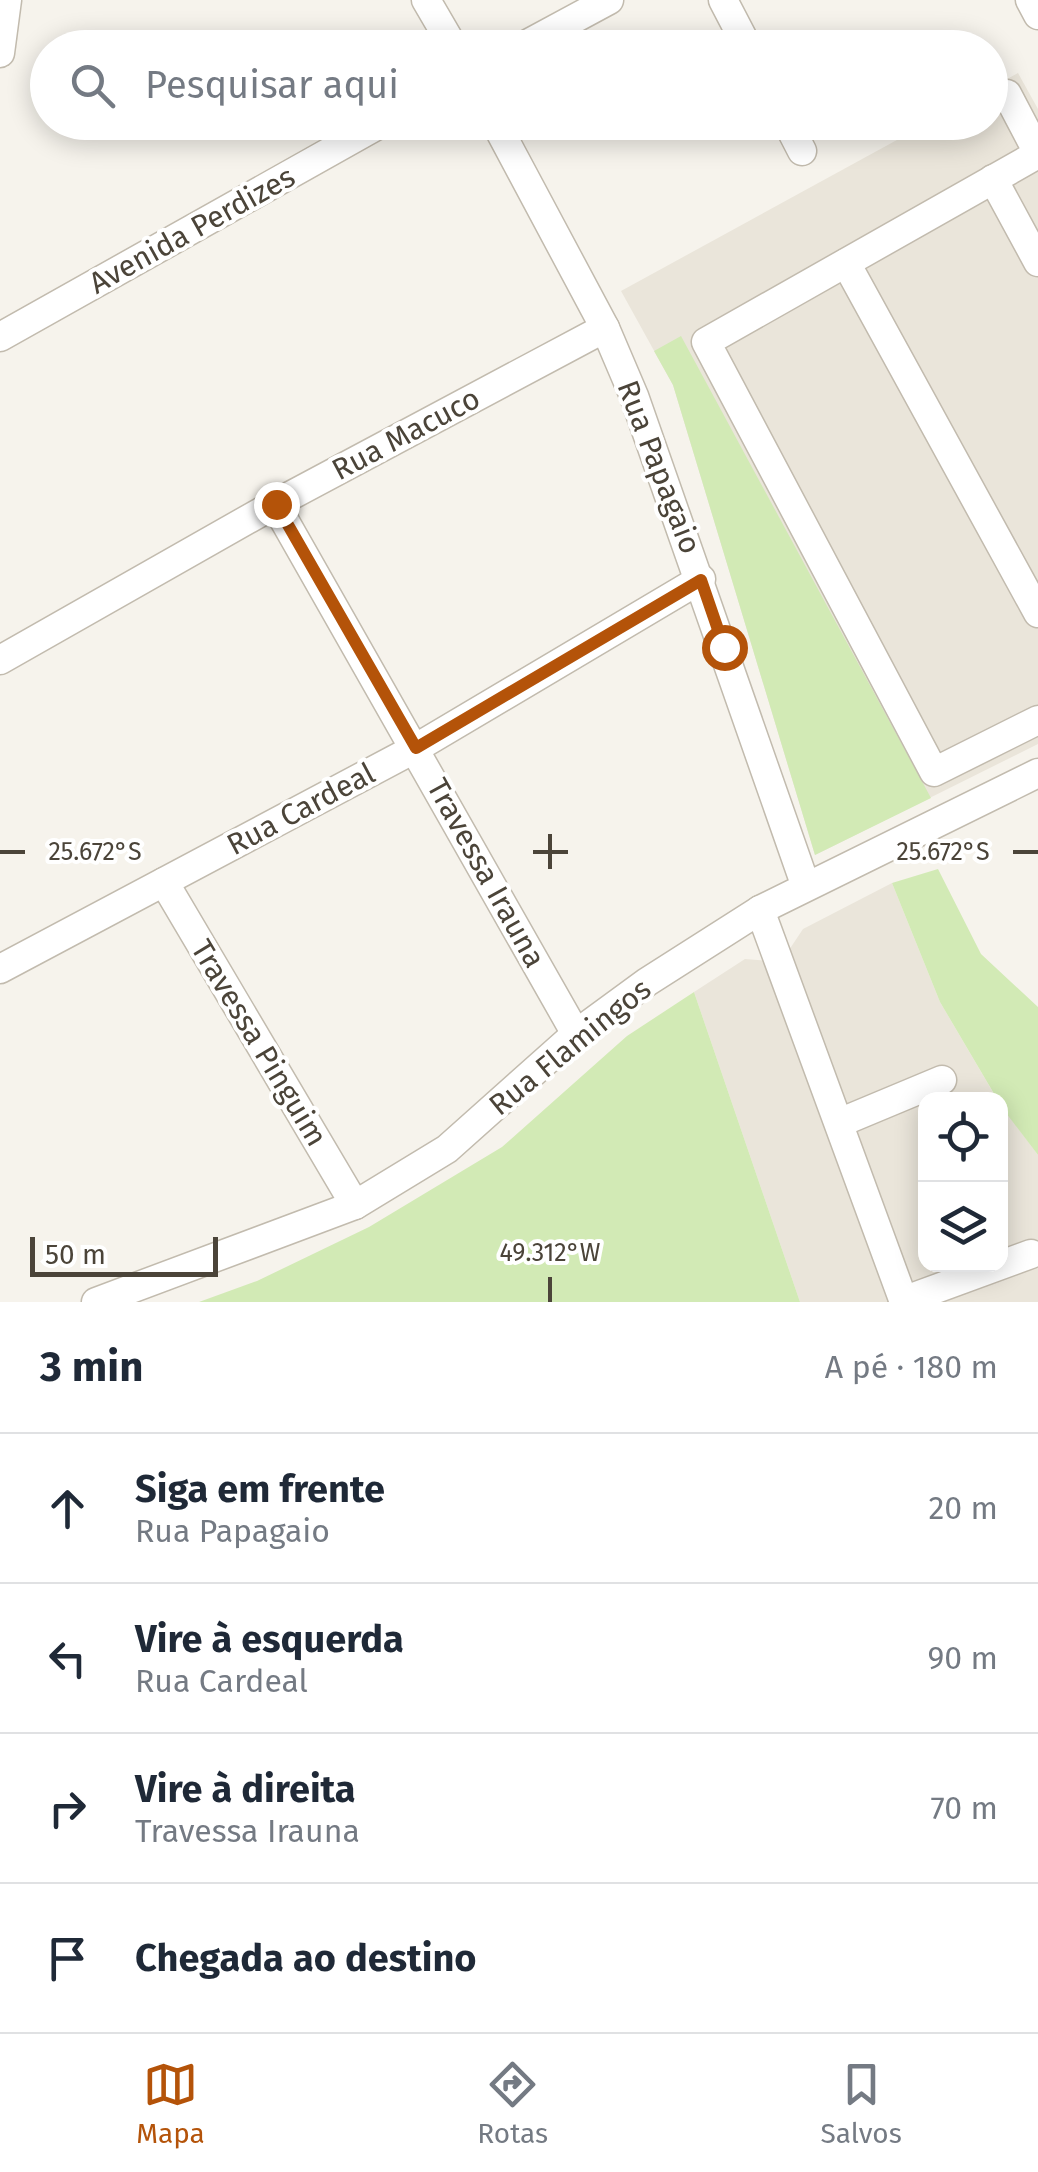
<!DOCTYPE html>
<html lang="pt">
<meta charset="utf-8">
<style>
body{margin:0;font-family:"Fira Sans",sans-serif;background:#f2f2f3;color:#1f2937}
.controls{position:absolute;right:30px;bottom:30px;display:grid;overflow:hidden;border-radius:20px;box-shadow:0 5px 25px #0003}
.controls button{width:90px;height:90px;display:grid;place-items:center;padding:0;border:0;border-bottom:2px solid #e0e1e3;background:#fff;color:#1f2937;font:50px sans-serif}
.scale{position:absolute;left:30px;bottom:25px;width:188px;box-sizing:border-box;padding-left:10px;border:5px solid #4b4439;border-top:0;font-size:28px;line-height:35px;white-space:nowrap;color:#4b4439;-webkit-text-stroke:8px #fff;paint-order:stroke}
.stop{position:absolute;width:30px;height:30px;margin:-22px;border:8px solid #b45309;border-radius:50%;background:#fff}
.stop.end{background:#b45309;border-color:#fff;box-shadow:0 2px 10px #0008}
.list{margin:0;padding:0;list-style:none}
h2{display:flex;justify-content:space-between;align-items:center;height:130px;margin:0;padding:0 40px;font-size:42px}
h2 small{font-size:32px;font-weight:400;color:#747a83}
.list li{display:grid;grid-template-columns:65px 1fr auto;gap:30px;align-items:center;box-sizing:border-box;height:150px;padding:0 40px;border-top:2px solid #e0e1e3}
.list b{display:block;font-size:38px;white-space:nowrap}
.list p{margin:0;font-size:32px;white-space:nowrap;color:#747a83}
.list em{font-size:32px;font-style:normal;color:#747a83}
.icon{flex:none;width:55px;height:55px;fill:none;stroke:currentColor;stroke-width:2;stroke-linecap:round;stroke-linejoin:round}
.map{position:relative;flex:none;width:1038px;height:1302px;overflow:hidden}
.search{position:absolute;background:#fff;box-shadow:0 5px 25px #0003;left:30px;right:30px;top:30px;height:110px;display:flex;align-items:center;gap:25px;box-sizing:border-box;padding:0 35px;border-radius:55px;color:#747a83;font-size:38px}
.sheet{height:730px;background:#fff}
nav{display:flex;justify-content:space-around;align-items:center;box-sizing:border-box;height:140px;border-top:2px solid #e0e1e3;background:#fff;font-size:28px;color:#747a83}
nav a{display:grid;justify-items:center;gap:5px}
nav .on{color:#b45309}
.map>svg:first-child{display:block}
</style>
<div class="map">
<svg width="1038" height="1302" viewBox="0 0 1038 1302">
<rect width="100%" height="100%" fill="#f6f3ec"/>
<g fill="#eae5da">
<polygon points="1018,73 1038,109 1038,744 815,855 673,385 621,291 928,123 990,122 991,88"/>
<polygon points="892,883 940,1002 997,1099 926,1100 926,1264 1000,1264 1001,1105 1038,1155 1038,1302 800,1302 694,992 745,959 781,962 803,929"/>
</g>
<g fill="#d2eab5">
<polygon points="681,336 931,798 815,855 673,385 654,351"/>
<polygon points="938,869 981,954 1038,1007 1038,1155 1003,1109 940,1002 892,883"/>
<polygon points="694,992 800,1302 199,1302 257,1281 369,1227 502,1147 627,1036"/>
</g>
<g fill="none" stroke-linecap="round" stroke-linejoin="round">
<g stroke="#c2bbae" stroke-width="31">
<g id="minor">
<polyline points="426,0 454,48"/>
<polyline points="723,0 748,48"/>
<polyline points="1030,0 1038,15"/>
<polyline points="520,48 609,0"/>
<polyline points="0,53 7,0"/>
<polyline points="1007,94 1038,153"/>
<polyline points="495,122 605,328 634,396 805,884"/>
<polyline points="787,122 802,151"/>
<polyline points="1038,154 706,342 934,772 1038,720"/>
<polyline points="993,179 1038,262"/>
<polyline points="846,263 1038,613"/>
<polyline points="0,337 383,122"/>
<polyline points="275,504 576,1034"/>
<polyline points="0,660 275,504 605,328"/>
<polyline points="164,882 355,1205"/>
<polyline points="760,910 904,1302"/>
<polyline points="0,969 416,748 701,579"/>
<polyline points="839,1123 942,1080"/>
<polyline points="903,1301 1031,1254"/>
<polyline points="96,1302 355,1205 447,1149 576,1034 647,982 760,910 1038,773"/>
</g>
</g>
<use href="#minor" stroke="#fff" stroke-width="28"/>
</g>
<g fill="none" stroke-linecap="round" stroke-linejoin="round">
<polyline stroke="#b45309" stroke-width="12" points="276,504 416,748 701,580 724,647"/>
</g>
<path fill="none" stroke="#4b4439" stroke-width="4" d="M550 834V869M0 852H25M533 852H568M1013 852H1038M550 1277V1302"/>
<g text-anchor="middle" stroke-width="8" stroke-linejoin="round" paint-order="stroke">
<g font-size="30" fill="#4b4439" stroke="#fff">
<text transform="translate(192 230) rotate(-29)" y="10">Avenida Perdizes</text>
<text transform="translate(406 434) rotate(-28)" y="10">Rua Macuco</text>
<text transform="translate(659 467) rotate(69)" y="10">Rua Papagaio</text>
<text transform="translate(301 809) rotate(-28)" y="10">Rua Cardeal</text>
<text transform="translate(486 873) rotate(61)" y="10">Travessa Irauna</text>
<text transform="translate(259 1043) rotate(59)" y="10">Travessa Pinguim</text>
<text transform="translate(570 1047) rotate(-39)" y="10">Rua Flamingos</text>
</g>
</g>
<g font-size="25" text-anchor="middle" fill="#4b4439" stroke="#fff" stroke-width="8" stroke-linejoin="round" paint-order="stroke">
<text x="95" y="860">25.672°S</text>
<text x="943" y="860">25.672°S</text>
<text x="550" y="1261">49.312°W</text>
</g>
</svg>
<div class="controls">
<button><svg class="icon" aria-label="locate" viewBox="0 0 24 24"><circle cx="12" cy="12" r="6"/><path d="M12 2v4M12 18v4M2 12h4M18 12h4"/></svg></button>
<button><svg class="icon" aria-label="layers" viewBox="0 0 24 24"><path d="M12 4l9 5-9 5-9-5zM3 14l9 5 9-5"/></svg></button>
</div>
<div class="scale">50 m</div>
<div class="stop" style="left:724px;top:647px"></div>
<div class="stop end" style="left:276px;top:504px"></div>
<div class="search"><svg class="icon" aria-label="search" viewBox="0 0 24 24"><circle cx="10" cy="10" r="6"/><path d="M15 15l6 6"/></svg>Pesquisar aqui</div>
</div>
<section class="sheet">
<h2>3 min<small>A pé · 180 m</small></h2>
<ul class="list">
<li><svg class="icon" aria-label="ahead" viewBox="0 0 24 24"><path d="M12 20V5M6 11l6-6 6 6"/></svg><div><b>Siga em frente</b><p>Rua Papagaio</p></div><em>20 m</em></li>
<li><svg class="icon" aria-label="left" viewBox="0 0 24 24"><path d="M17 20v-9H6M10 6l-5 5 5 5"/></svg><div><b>Vire à esquerda</b><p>Rua Cardeal</p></div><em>90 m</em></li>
<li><svg class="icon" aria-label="right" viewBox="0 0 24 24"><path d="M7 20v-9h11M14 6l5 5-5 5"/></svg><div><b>Vire à direita</b><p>Travessa Irauna</p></div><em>70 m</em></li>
<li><svg class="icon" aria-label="arrive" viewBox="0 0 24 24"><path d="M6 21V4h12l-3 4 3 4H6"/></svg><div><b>Chegada ao destino</b></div></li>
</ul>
</section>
<nav>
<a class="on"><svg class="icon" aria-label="map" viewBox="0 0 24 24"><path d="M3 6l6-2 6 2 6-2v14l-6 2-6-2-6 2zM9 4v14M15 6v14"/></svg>Mapa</a>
<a><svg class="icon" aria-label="directions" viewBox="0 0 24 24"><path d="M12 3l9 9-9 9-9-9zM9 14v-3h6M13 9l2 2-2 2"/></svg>Rotas</a>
<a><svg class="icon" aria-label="saved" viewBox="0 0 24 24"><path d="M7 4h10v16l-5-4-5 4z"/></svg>Salvos</a>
</nav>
